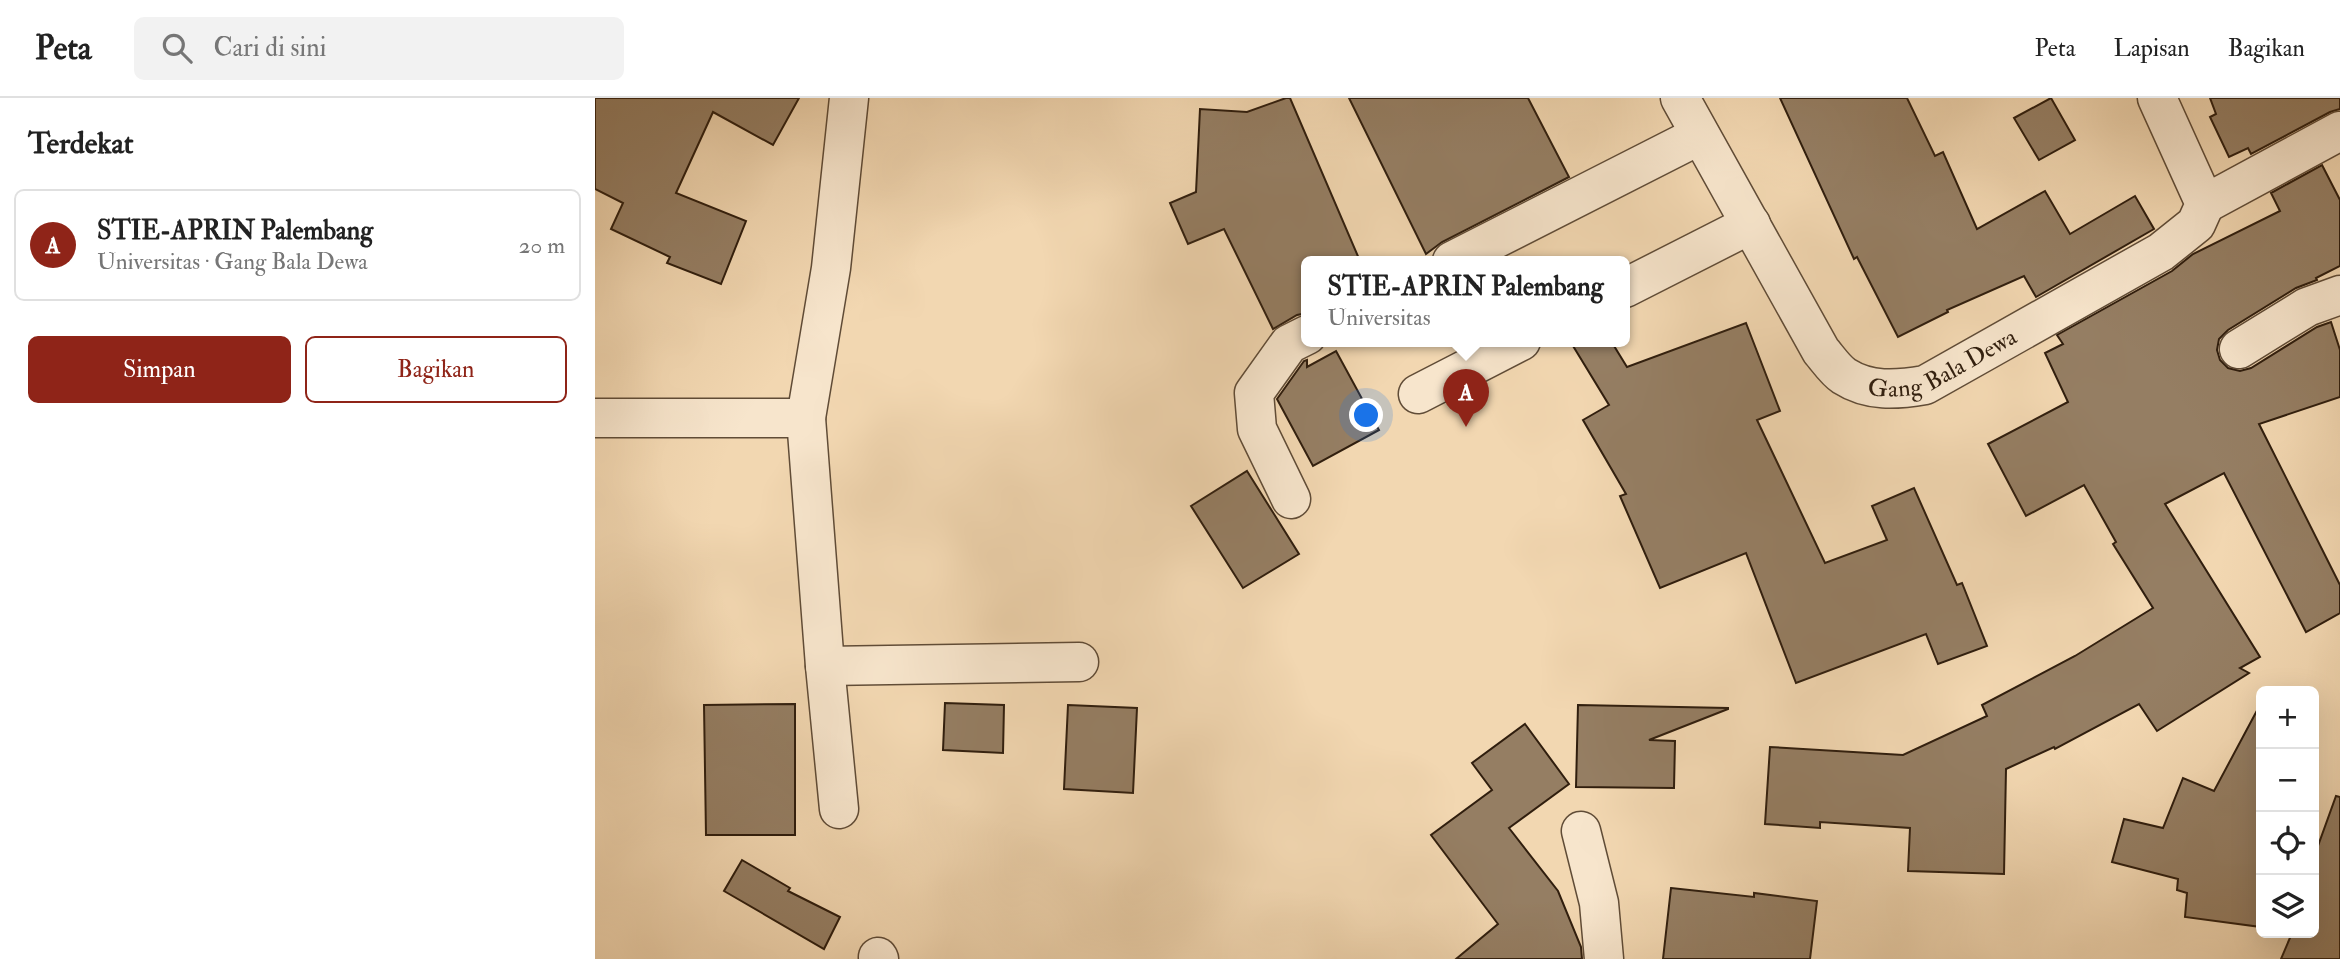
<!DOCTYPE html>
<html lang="id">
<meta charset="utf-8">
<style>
body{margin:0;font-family:"IM FELL Double Pica",serif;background:#f2f2f2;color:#222}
.controls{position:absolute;right:21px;bottom:21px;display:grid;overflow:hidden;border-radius:10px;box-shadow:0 7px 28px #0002}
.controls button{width:63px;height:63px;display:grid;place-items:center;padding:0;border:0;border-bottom:2px solid #e0e0e0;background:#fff;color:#222;font:35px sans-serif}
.you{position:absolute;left:772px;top:318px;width:24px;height:24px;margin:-18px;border:5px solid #fff;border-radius:50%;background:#1a73e8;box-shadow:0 0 0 10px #1a73e833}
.badge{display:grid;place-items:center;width:46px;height:46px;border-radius:50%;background:#8f2418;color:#fff;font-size:23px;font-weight:700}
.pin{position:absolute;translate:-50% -58px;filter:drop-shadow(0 2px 4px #0008)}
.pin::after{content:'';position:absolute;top:37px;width:24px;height:21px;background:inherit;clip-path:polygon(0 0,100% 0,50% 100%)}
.popup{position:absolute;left:706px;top:158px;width:329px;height:91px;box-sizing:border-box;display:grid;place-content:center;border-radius:10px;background:#fff;filter:drop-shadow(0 2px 5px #0005);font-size:23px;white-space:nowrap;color:#767676}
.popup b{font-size:26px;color:#222}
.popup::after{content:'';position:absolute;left:50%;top:100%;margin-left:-14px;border:14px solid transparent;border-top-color:#fff}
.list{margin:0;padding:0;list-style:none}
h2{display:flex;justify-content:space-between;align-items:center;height:91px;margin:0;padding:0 28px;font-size:30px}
h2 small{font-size:23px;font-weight:400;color:#767676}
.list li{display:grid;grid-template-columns:46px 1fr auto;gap:21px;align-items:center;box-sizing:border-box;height:112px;margin:0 14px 14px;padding:0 14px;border:2px solid #e0e0e0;border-radius:10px}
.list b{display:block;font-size:26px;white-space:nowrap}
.list p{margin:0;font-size:23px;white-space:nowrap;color:#767676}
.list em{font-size:23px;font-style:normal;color:#767676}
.actions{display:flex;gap:14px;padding:21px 28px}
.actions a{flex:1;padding:16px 0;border:2px solid #8f2418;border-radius:10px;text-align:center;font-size:24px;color:#8f2418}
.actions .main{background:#8f2418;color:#fff}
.icon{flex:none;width:38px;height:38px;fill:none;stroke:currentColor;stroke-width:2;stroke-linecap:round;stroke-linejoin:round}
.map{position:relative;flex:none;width:1745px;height:861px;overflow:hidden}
header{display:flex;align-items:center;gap:42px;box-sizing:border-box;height:98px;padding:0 35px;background:#fff;border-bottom:2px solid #e0e0e0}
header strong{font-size:33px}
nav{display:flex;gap:38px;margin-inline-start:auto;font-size:24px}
.search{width:490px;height:63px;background:#f2f2f2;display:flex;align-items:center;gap:18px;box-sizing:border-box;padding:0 24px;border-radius:10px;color:#767676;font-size:26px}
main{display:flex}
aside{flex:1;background:#fff}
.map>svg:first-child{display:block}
</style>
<header>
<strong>Peta</strong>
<div class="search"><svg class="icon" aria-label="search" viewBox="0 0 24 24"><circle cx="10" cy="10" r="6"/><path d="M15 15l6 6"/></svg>Cari di sini</div>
<nav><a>Peta</a><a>Lapisan</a><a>Bagikan</a></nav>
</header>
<main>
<aside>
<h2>Terdekat<small></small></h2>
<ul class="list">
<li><span class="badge">A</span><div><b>STIE-APRIN Palembang</b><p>Universitas · Gang Bala Dewa</p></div><em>20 m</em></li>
</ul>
<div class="actions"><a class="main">Simpan</a><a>Bagikan</a></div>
</aside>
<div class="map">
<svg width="1745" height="861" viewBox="0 0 1745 861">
<rect width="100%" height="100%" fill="#f2d7b1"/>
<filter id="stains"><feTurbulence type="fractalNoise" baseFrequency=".00286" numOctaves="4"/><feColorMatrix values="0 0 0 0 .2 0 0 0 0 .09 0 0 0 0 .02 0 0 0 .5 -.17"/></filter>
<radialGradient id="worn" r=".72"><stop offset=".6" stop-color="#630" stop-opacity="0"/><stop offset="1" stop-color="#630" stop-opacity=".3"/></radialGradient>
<g fill="#957e63" stroke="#301e0e" stroke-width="2">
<polygon points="0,0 204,0 178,47 118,14 81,95 151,123 126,186 72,165 75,159 16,131 28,105 0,91"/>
<polygon points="691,0 695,0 765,163 712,163 712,215 702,217 678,231 629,131 593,146 575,105 601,94 605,11 652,14"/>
<polygon points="754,0 933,0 974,79 847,144 831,156"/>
<polygon points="1185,0 1312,0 1340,58 1348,54 1382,131 1450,93 1475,136 1540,98 1559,131 1441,199 1429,178 1352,212 1353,214 1303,239 1262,159 1259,161"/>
<polygon points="1456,0 1480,42 1444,62 1419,20"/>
<polygon points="1615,0 1745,0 1745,11 1735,14 1656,56 1653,50 1634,59 1615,19 1621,16"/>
<polygon points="1727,67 1745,102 1745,168 1721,180 1722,182 1701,190 1633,232 1624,241 1622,252 1625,262 1633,270 1645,273 1656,270 1722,229 1736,224 1745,252 1745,299 1664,326 1745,487 1745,515 1711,534 1629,375 1570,406 1665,559 1645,570 1654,575 1562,633 1544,606 1460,651 1459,649 1411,671 1409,776 1313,773 1315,730 1225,724 1225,730 1170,726 1175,649 1308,657 1392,618 1387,607 1480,558 1558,510 1518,446 1521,444 1489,387 1431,418 1393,346 1473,304 1450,255 1468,246 1462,237 1577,173 1598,156 1685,113 1676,95"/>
<polygon points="1151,225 1185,313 1162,322 1230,465 1292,442 1277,408 1319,390 1362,487 1367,485 1392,548 1343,566 1331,536 1201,585 1151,455 1065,490 1025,398 1031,396 988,322 1014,307 975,243 1016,243 1032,269"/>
<polygon points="741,253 784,332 718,368 682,301 709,263 712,262 712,269"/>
<polygon points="652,373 704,456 648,490 596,408"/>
<polygon points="350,605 409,607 408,655 348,652"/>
<polygon points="1666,605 1666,829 1590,819 1592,795 1582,792 1583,781 1517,764 1529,721 1568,730 1588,680 1619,693"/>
<polygon points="200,606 200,737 111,737 109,607"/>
<polygon points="473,607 542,610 538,695 469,691"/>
<polygon points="983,607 1133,610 1133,611 1054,642 1080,643 1079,690 981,689"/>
<polygon points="930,626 974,686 914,730 963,793 986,849 987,861 861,861 903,826 836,737 897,692 877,665"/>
<polygon points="1741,698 1745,699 1745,861 1686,861 1697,835 1719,835 1719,759"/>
<polygon points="147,762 195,790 193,793 245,819 229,851 129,793"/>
<polygon points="1076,790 1159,799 1159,795 1222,803 1215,861 1068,861"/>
</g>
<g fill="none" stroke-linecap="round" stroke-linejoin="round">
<g stroke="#604c37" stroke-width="41">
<g id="minor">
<path id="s1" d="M1085 0 1226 253C1233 261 1240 272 1249 278 1274 294 1301 292 1330 287L1566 154 1601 126 1610 106 1562 0"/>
<polyline points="1610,106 1745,33"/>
<polyline points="857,163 1105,37"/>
<polyline points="1030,190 1156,126"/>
<polyline points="1644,251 1712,209 1745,197"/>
<polyline points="823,296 926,243"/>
<polyline points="0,320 211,320 230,568 244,711"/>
<polyline points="211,320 236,170 254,0"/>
<polyline points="696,401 662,331 659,295 694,246 712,237"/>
<polyline points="230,568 484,564"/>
<polyline points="986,733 1004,805 1009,861"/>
<polyline points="283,859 284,861"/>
</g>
</g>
<use href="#minor" stroke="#f7e5cc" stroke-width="38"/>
</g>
<g text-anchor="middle" stroke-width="7" stroke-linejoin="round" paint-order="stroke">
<g font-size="24" fill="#301e0e" stroke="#f7e5cc">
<text dy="8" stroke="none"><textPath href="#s1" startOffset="430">Gang Bala Dewa</textPath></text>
</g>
</g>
<rect width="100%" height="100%" filter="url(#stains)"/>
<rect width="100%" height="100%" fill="url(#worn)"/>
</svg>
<div class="controls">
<button>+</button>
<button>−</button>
<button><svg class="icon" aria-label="locate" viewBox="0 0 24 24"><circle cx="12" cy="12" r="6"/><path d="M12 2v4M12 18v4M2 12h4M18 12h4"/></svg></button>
<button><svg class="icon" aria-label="layers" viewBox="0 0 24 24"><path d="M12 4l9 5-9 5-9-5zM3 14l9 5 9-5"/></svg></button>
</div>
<div class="you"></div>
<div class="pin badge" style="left:871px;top:329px">A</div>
<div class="popup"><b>STIE-APRIN Palembang</b>Universitas</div>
</div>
</main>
